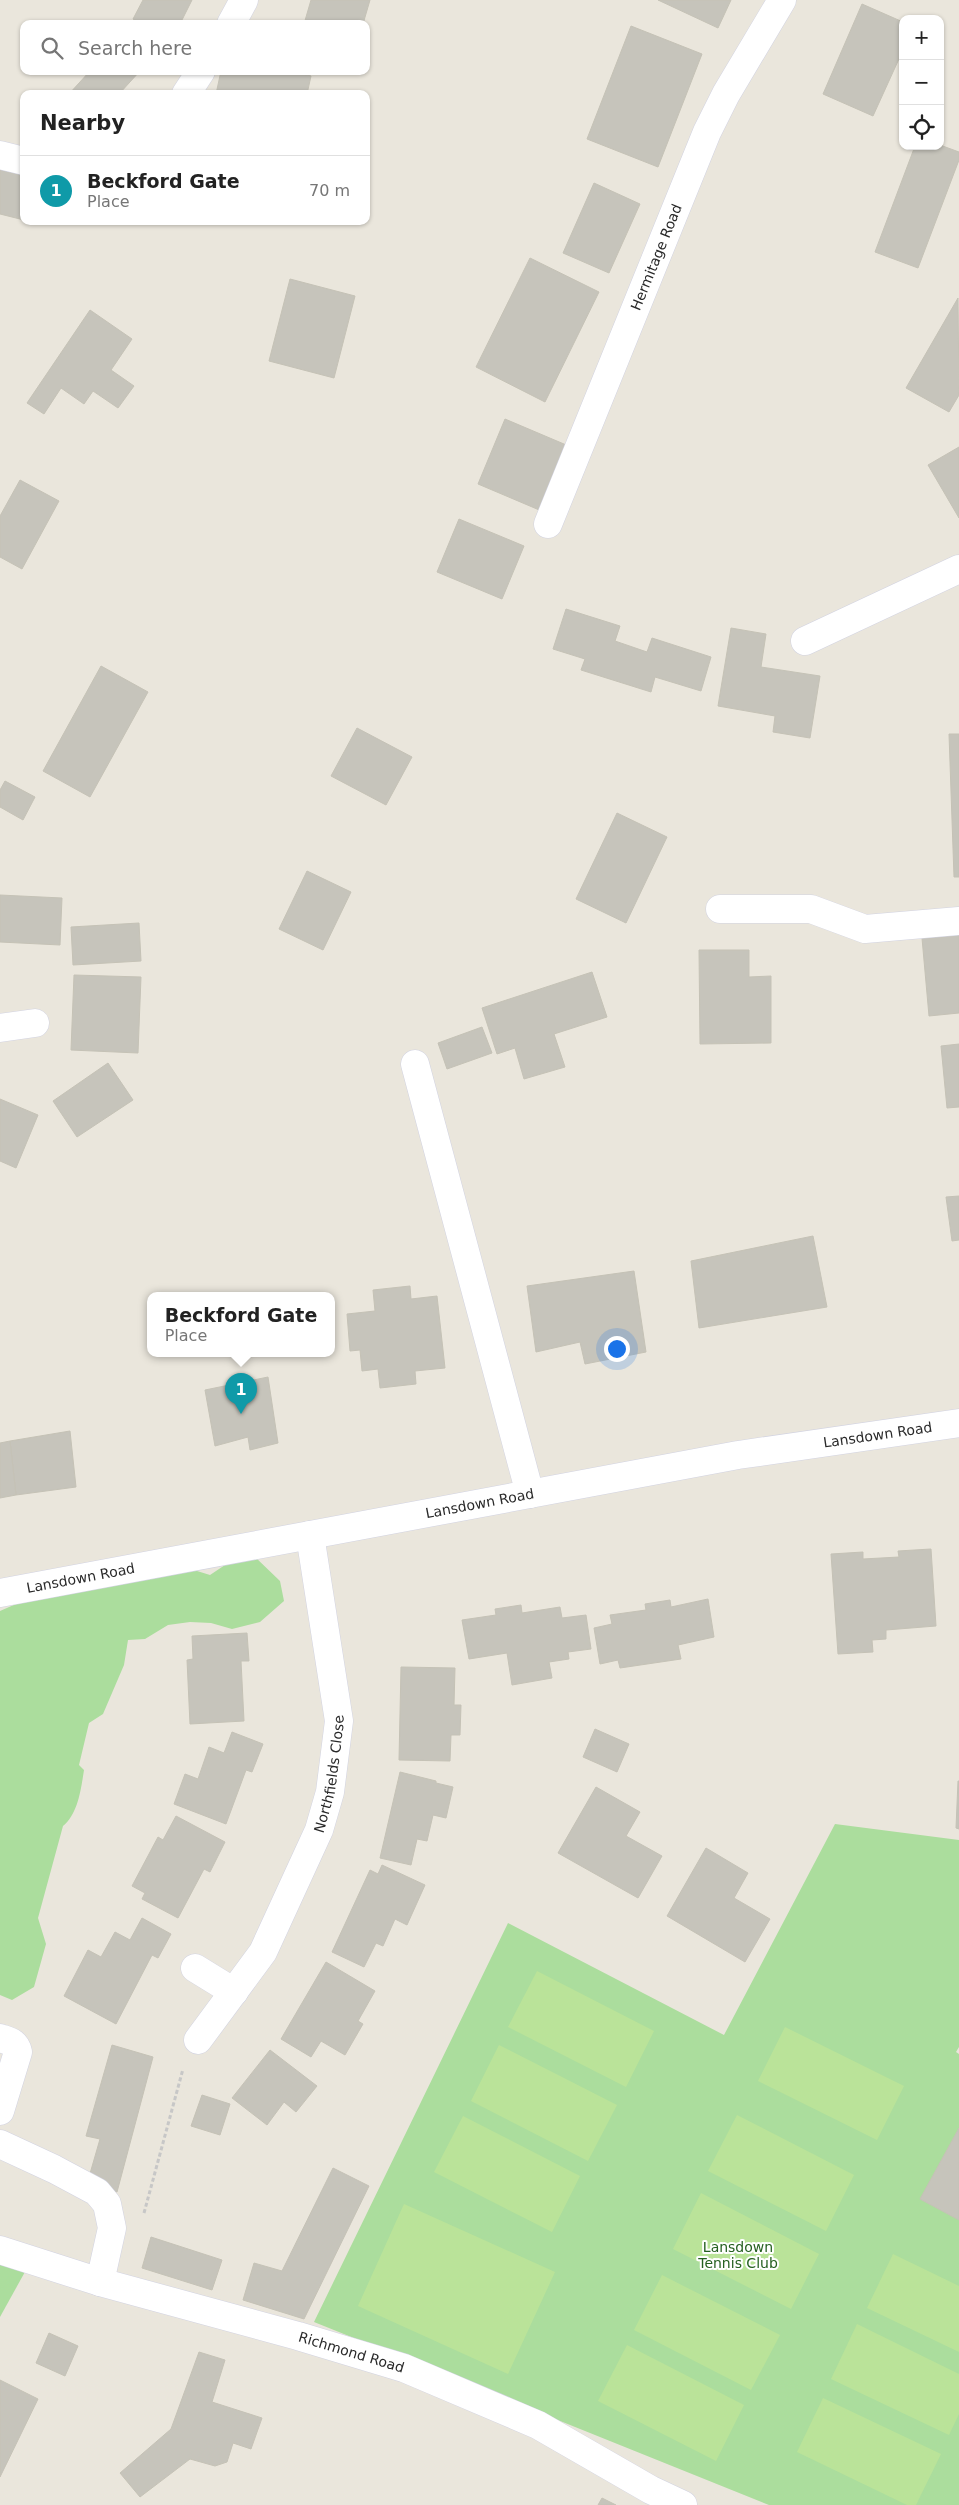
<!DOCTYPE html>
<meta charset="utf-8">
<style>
body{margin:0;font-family:"DejaVu Sans",sans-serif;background:#f2f2f2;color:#222}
.controls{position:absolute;right:15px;top:15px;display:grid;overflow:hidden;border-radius:10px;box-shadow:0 1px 4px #0004}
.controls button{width:45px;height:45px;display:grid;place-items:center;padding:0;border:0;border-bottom:1px solid #e0e0e0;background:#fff;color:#222;font:25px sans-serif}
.you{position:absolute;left:616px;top:1348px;width:18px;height:18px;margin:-12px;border:4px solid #fff;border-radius:50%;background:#1a73e8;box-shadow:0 0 0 8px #1a73e833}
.badge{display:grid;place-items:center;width:32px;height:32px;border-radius:50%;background:#4953eb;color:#fff;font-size:16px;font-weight:700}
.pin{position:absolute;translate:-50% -41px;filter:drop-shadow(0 1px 2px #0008)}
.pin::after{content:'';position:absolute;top:26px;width:18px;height:15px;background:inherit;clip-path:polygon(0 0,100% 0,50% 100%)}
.popup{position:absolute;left:147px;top:1292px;width:188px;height:65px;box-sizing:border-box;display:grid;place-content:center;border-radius:10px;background:#fff;filter:drop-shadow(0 1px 4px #0005);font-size:16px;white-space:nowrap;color:#767676}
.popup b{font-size:19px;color:#222}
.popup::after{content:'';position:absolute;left:50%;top:100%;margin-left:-10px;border:10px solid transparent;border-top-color:#fff}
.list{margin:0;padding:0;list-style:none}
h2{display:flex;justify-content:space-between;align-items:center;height:65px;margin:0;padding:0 20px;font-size:21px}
h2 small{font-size:16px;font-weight:400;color:#767676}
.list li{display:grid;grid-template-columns:32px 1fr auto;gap:15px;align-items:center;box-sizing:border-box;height:70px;padding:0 20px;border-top:1px solid #e0e0e0}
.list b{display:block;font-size:19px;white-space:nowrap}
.list p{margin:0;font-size:16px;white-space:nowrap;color:#767676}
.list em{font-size:16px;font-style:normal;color:#767676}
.icon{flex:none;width:28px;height:28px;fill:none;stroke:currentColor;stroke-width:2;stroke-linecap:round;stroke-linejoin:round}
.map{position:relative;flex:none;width:959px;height:2505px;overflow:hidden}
.search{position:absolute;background:#fff;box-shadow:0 1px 4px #0004;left:20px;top:20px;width:350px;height:55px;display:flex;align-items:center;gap:12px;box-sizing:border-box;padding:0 18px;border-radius:10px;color:#767676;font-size:19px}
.panel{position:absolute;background:#fff;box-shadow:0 1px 4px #0004;left:20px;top:90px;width:350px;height:135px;border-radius:10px}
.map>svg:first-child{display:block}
</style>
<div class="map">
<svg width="959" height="2505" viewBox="0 0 959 2505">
<rect width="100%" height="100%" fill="#eae6dc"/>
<g fill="#abdd9d">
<path d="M254 1556 280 1581 284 1601 260 1622 232 1629 211 1623 190 1622 168 1625 145 1639 128 1640 124 1665 103 1714 89 1723 79 1765 84 1770C81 1789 78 1814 63 1826L38 1918 46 1944 34 1987 12 2000 0 1995V1611L32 1597 184 1567 210 1575 231 1561Z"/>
<polygon points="835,1824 959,1840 959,2047 956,2052 959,2054 959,2505 769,2505 314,2322 508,1923 724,2035"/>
<polygon points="0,2261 26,2270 0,2317"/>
</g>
<g fill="#bae399">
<polygon points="537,1971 654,2031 626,2087 508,2027"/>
<polygon points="785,2027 904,2086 877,2140 758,2081"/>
<polygon points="499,2045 617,2105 588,2161 471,2101"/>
<polygon points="737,2115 854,2175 826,2231 708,2171"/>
<polygon points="463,2116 580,2176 552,2232 434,2172"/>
<polygon points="701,2193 819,2254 791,2309 673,2249"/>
<polygon points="404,2204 555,2272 508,2374 358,2306"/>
<polygon points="893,2254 959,2286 959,2352 867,2308"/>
<polygon points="662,2275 780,2335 751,2390 634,2330"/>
<polygon points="857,2324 959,2374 959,2414 949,2435 831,2379"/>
<polygon points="627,2345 744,2405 716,2461 598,2401"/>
<polygon points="823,2398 941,2454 916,2505 907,2505 797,2452"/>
</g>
<g fill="#c6c4bb" stroke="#c5c2b6">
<polygon points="143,0 192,0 180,24 142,24 133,19"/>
<polygon points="311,0 370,0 363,24 304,24"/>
<polygon points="658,0 731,0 718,28"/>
<polygon points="862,4 903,22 903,50 873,116 823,94"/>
<polygon points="631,26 702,54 658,167 587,139"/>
<polygon points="90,71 140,71 119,94 69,94"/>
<polygon points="221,71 291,71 311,76 307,94 216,94"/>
<polygon points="940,145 959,152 959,160 918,268 875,252 915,146"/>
<polygon points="0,161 24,167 24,220 0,214"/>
<polygon points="594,183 640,204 609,273 563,253"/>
<polygon points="530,258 599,292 545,402 476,367"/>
<polygon points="290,279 355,296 334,378 269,361"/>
<polygon points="958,298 959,395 949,412 906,388"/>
<polygon points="90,310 132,339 111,370 134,386 118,408 93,391 84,404 61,388 44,414 27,403"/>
<polygon points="505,419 571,447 544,512 478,484"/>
<polygon points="959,447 959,518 928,465"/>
<polygon points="20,480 59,501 22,569 0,557 0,516"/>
<polygon points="459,519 524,546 502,599 437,572"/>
<polygon points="566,609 620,626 615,641 647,652 652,638 711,657 701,691 655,677 651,692 581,670 585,659 553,649"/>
<polygon points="731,628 766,634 761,667 820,676 810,738 773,732 775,716 718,706"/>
<polygon points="101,666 148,692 90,797 43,771"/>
<polygon points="357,728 412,757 386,805 331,776"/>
<polygon points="949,734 959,734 959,877 954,877"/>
<polygon points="5,781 35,797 23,820 0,807 0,790"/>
<polygon points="617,813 667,837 626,923 576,899"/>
<polygon points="307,871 351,892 323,950 279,929"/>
<polygon points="0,895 62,898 60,945 0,942"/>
<polygon points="139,923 141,961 73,965 71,927"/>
<polygon points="959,923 959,1013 929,1016 921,927"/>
<polygon points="699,950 749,950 749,977 771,976 771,1043 700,1044"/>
<polygon points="592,972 607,1017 554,1034 565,1067 524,1079 515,1048 497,1054 482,1008"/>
<polygon points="74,975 141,977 138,1053 71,1050"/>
<polygon points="482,1027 492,1053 447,1069 438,1043"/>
<polygon points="959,1044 959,1107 947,1108 941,1046"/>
<polygon points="108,1063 133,1100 77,1137 53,1101"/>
<polygon points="0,1099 38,1115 16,1168 0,1161"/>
<polygon points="959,1196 959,1240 952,1241 946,1197"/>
<polygon points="813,1236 827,1307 699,1328 691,1261"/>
<polygon points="634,1271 646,1352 585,1364 580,1342 536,1352 527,1286"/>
<polygon points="410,1286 411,1299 437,1296 445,1368 415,1371 416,1384 380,1388 378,1369 362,1371 360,1350 350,1351 347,1314 375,1311 373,1290"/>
<polygon points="268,1377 278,1443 250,1450 248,1437 215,1446 205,1390"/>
<polygon points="70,1431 76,1487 16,1495 10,1441"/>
<polygon points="10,1441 16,1495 0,1498 0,1443"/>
<polygon points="931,1549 936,1626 886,1630 886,1639 872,1640 873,1652 838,1654 831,1554 863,1552 863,1559 899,1557 898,1551"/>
<polygon points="708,1599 714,1637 678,1645 681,1659 620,1668 618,1660 600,1664 594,1628 612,1624 610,1615 646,1610 645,1604 670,1600 671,1607"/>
<polygon points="521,1605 522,1613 560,1607 562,1618 586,1615 591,1649 568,1652 569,1659 549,1662 552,1678 512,1685 507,1653 469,1659 462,1620 496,1615 495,1609"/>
<polygon points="247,1633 249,1661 241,1661 244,1721 190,1724 187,1660 193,1659 192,1636"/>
<polygon points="401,1667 455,1668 454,1705 461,1705 460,1735 451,1735 450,1761 399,1760"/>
<polygon points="595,1729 629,1744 617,1772 583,1757"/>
<polygon points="232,1732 263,1744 252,1772 246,1770 226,1824 174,1804 185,1774 198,1779 209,1747 224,1753"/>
<polygon points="400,1772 436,1781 436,1783 453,1787 446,1818 433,1815 427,1841 417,1839 411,1865 380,1858"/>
<polygon points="958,1781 959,1781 959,1829 956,1828"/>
<polygon points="596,1787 640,1812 626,1836 662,1856 638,1898 558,1853"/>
<polygon points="176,1816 225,1842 210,1872 204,1869 178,1918 142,1899 145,1893 132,1886 158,1837 163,1840"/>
<polygon points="706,1848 748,1873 734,1898 770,1919 745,1962 667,1916"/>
<polygon points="382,1865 425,1885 407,1925 395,1919 383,1946 376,1943 364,1967 332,1952 370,1870 378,1874"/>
<polygon points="142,1918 171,1934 158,1958 152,1955 116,2024 64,1996 88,1950 101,1957 115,1932 130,1940"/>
<polygon points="326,1962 375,1991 358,2021 363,2024 345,2055 321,2041 311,2057 281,2039"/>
<polygon points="112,2045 153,2057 117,2192 87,2184 100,2139 86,2136"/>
<polygon points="270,2050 317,2086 296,2112 284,2102 267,2125 232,2098"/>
<polygon points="202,2095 230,2104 220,2135 191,2126"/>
<polygon points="959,2128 959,2220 920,2199"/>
<polygon points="333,2168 369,2186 304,2319 243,2300 254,2263 282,2271"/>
<polygon points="151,2237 222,2260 212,2290 142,2268"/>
<polygon points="49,2333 78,2346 65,2376 36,2363"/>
<polygon points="199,2352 225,2360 212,2402 262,2418 251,2449 233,2443 227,2462 215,2466 190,2459 140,2497 120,2473 171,2429"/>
<polygon points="0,2380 38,2399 0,2477"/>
<polygon points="602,2498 616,2505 598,2505"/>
</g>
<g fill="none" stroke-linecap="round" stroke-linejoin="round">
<g stroke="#d2d3e1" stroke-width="29">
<g id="minor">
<polyline points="231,24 244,0"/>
<polyline points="186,94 201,71"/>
<polyline points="0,155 24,161"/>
<path id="s1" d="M548 524 707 132 726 94 782 0"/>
<polyline points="805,641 959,569"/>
<polyline points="720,909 811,909 865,929 959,921"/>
<polyline points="0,1028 35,1023"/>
<polyline points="415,1064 530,1494"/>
<path id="s2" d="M0 1593 738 1455 959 1423"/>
<polyline points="195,1968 234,1992"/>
<path d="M0 2038C9 2041 16 2042 18 2052L0 2111"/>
<path id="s3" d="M198 2040 263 1952 319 1830 330 1792 339 1721 310 1535"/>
<polyline points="0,2144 54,2169 97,2192 107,2204 112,2228 100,2282"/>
<path id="s4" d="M0 2250 100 2282 298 2336 404 2368 538 2425 651 2490 683 2505"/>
</g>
</g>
<polyline stroke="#c7c7c7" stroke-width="3" stroke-dasharray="4 2.5" stroke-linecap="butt" points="144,2213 183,2069"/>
<use href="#minor" stroke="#fff" stroke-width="28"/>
</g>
<g text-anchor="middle" stroke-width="4" stroke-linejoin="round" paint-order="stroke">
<g font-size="14" fill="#292929" stroke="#fff">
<text dy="5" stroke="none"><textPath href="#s1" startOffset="288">Hermitage Road</textPath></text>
<text dy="5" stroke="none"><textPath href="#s2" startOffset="892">Lansdown Road</textPath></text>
<text dy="5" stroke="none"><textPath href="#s2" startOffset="488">Lansdown Road</textPath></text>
<text dy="5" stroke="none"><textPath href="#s2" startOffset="82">Lansdown Road</textPath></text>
<text dy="5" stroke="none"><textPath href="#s3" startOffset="301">Northfields Close</textPath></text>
<text dy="5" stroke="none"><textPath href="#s4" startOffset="366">Richmond Road</textPath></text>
</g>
<g font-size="14" fill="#256020" stroke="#fff">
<text x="738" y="2252">Lansdown<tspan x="738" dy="16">Tennis Club</tspan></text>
</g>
</g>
</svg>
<div class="controls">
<button>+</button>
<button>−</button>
<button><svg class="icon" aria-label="locate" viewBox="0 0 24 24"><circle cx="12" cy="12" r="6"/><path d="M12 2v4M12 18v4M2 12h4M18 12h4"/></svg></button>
</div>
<div class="you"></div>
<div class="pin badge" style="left:241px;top:1414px;background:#0f9aa8">1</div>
<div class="popup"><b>Beckford Gate</b>Place</div>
<div class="search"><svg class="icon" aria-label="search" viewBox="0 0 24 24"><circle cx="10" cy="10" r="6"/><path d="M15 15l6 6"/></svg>Search here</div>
<section class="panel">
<h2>Nearby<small></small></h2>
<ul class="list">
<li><span class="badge" style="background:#0f9aa8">1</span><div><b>Beckford Gate</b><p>Place</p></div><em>70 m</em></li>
</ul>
</section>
</div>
